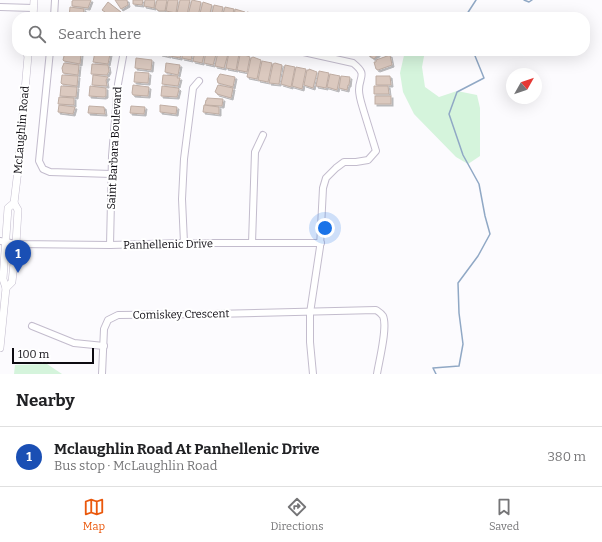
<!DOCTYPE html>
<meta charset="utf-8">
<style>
body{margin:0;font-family:Bitter,serif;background:#f2f2f2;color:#202124}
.compass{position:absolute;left:506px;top:68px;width:36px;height:36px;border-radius:50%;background:#fff;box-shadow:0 4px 16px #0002;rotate:50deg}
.scale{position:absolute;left:12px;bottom:10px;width:82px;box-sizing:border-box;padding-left:4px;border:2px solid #0d0b11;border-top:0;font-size:11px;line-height:14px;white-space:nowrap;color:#0d0b11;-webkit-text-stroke:3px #fff;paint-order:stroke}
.you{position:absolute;left:325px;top:228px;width:14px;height:14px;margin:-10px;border:3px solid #fff;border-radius:50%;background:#1a73e8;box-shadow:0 0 0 6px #1a73e833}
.badge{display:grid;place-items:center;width:26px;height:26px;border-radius:50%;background:#ea580c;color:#fff;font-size:13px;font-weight:700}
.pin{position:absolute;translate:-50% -33px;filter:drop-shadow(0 1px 2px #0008)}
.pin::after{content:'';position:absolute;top:21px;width:14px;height:12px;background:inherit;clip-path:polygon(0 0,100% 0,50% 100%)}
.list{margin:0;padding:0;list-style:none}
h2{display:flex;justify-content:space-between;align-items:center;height:52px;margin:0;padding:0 16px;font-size:17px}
h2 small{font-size:13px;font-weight:400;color:#757577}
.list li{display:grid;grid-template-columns:26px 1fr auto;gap:12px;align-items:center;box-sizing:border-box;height:60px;padding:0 16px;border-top:1px solid #e0e0e0}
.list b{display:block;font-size:15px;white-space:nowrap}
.list p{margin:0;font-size:13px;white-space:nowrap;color:#757577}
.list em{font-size:13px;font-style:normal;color:#757577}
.icon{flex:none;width:22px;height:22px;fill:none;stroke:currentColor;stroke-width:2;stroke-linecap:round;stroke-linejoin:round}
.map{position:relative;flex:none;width:602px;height:374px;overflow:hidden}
.search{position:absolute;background:#fff;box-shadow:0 4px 16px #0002;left:12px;right:12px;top:12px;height:44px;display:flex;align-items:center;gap:10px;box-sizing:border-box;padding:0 14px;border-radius:16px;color:#757577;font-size:15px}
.sheet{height:112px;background:#fff}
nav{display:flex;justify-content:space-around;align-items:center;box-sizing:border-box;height:56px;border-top:1px solid #e0e0e0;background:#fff;font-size:11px;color:#757577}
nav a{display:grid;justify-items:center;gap:2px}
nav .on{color:#ea580c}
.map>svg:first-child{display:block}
</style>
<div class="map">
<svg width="602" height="374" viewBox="0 0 602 374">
<defs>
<filter id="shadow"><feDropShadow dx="2" dy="2" stdDeviation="0" flood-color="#0004"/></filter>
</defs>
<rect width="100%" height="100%" fill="#fcfbfe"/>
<g fill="#d5f4dc">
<polygon points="405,51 425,51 422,67 425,87 439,97 457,91 477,95 480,108 480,156 468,164 456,157 414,114 403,92 400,73"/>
<polygon points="47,364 62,374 14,374 15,365"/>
</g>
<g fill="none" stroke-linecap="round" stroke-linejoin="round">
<g stroke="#90a8c5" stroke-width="1.5">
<polyline points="524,0 529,2 532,0"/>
<polyline points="465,17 476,0"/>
<polyline points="436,374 433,368 459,366 463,344 459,313 458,283 478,256 490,234 485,216 479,184 463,155 449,114 457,92 484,78 473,51"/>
</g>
</g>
<g fill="#dbc9bf" stroke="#bfada3" filter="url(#shadow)">
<polygon points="74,0 91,0 88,8 72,6 72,1"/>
<polygon points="115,0 127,0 128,5 121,9"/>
<polygon points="133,0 143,0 142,5 133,4"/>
<polygon points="145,0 155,0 154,8 144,6"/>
<polygon points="157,0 167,0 165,11 159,11 155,8"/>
<polygon points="168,0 178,0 176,13 166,11"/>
<polygon points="180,0 190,0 187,15 185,16 177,13"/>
<polygon points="192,0 201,2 198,17 191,17 188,15"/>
<polygon points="108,2 121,12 119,17 112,17 102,10"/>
<polygon points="203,2 212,5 209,17 199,17"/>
<polygon points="214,5 223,7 221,17 211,17"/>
<polygon points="70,7 84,9 83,17 69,17"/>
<polygon points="225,7 234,9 232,17 222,17"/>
<polygon points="235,9 245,12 244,17 234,17"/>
<polygon points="247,12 256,14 255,17 245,17"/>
<polygon points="160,51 170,51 169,56 160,54"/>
<polygon points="172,51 182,51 180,58 170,56"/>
<polygon points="183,51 193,51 191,60 182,58"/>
<polygon points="195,51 205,51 202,63 193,61"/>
<polygon points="206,51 217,51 213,65 204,63"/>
<polygon points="220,51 226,51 226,53 228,54 224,68 215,66 218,52"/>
<polygon points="231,51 239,54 236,70 226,68 229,52 231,53"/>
<polygon points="369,51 381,51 374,59 367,54"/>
<polygon points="65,52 81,54 80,64 64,61 63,60"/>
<polygon points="95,52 110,54 108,64 93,62"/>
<polygon points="242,54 250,57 247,72 237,70 240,55"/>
<polygon points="390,55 392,65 378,70 376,69 374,62 376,62 376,60"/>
<polygon points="253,57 261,60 257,79 247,77 251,58"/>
<polygon points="136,58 152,60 151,70 135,68"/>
<polygon points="262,61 272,63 268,82 258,80"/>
<polygon points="64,63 79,65 78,75 63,73 62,68"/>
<polygon points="166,63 180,65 178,75 165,72"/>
<polygon points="275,63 282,65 279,84 269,83 273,64"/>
<polygon points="92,64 108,65 109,71 107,75 91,74"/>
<polygon points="285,65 295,67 291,87 281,84"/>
<polygon points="296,67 306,69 302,89 292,86"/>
<polygon points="309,69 317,72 313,88 304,85 307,70 309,70"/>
<polygon points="319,71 329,73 326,88 316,86"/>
<polygon points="135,72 149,73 148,83 134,82"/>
<polygon points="220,74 235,77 233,87 218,83 217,79"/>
<polygon points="330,74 340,76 337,90 327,87"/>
<polygon points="62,75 78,76 77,86 62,84 61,83"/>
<polygon points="93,75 108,77 106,80 107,86 92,85"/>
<polygon points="163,75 178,76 177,78 180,78 178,86 162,84"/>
<polygon points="341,76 350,77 349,85 348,85 347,90 339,88"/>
<polygon points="376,76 390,76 391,85 376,85"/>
<polygon points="133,85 149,87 148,96 133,95 132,93"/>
<polygon points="218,85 233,88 231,98 217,94 217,93 215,92"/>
<polygon points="61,86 77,87 76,97 60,96"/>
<polygon points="90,86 106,88 106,96 104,97 89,96"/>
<polygon points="162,86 178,88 179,89 177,97 161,96"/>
<polygon points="374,86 388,86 389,94 374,94"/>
<rect x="375" y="96" width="16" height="8"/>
<polygon points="59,97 74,98 74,105 58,104"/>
<polygon points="207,98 223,99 222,106 205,105 206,100 207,100"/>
<polygon points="59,105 75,107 73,114 58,112"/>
<polygon points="160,105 177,107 176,114 160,112"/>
<polygon points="204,105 219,107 219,114 203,112"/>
<polygon points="89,106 104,107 105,114 88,113"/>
<polygon points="131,106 145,107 144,114 130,113"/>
</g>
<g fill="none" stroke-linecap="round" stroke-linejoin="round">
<g stroke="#c3bccd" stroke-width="8">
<g id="minor">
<polyline points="0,7 33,8"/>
<polyline points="54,17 55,0"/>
<polyline points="137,17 139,16 144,17"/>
<polyline points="50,51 39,161 43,169 50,172 111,174"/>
<path d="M299 51 353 63C368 75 359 76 359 90 359 97 362 105 364 112 368 125 372 138 376 151L368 160 356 162H344L336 168 326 178 323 188 320 247 310 313V342L313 374"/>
<polyline points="0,241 16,244 110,245 184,243 321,243"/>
<polyline points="184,243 182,199 184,159 193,88 199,81"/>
<polyline points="252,243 255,152 263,135"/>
<polyline points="110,245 112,156 118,84 124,51"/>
<polyline points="32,326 74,343 104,346"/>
<path d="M102 374 104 329 108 320 118 315 213 314 376 310C379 312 381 313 383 316 388 327 379 361 377 374"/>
</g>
</g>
<g stroke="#c3bccd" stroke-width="8">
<g id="tertiary">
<polyline points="33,17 34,0"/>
<polyline points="6,288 12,282 16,244 18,210 14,203"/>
<polyline points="0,348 6,288 3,279 8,208 14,203 18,170 28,56 25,51"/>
</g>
</g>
<use href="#minor" stroke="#fff" stroke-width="6"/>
<use href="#tertiary" stroke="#fff" stroke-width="7"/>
</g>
<g text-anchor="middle" stroke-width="4" stroke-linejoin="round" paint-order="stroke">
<g font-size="11" fill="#0d0b11" stroke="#fff">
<text transform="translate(21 130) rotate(-85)" y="4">McLaughlin Road</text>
<text transform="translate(114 148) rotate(-87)" y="4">Saint Barbara Boulevard</text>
<text transform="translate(168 244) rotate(-1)" y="4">Panhellenic Drive</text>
<text transform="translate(181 314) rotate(-1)" y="4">Comiskey Crescent</text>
</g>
</g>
</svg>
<svg class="compass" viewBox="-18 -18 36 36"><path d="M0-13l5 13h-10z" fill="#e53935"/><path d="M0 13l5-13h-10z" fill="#757577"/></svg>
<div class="scale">100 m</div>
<div class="you"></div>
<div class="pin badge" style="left:18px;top:273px;background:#1a4fb4">1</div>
<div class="search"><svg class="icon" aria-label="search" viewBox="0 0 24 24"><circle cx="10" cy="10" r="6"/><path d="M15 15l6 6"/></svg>Search here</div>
</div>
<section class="sheet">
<h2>Nearby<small></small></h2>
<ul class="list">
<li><span class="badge" style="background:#1a4fb4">1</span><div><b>Mclaughlin Road At Panhellenic Drive</b><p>Bus stop · McLaughlin Road</p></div><em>380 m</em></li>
</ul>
</section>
<nav>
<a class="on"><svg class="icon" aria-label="map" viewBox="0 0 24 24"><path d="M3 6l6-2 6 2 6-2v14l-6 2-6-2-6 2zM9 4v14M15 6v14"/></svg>Map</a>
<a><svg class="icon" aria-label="directions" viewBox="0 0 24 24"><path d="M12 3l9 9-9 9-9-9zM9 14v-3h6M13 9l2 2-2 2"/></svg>Directions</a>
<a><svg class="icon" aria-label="saved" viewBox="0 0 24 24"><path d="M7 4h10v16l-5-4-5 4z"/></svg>Saved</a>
</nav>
